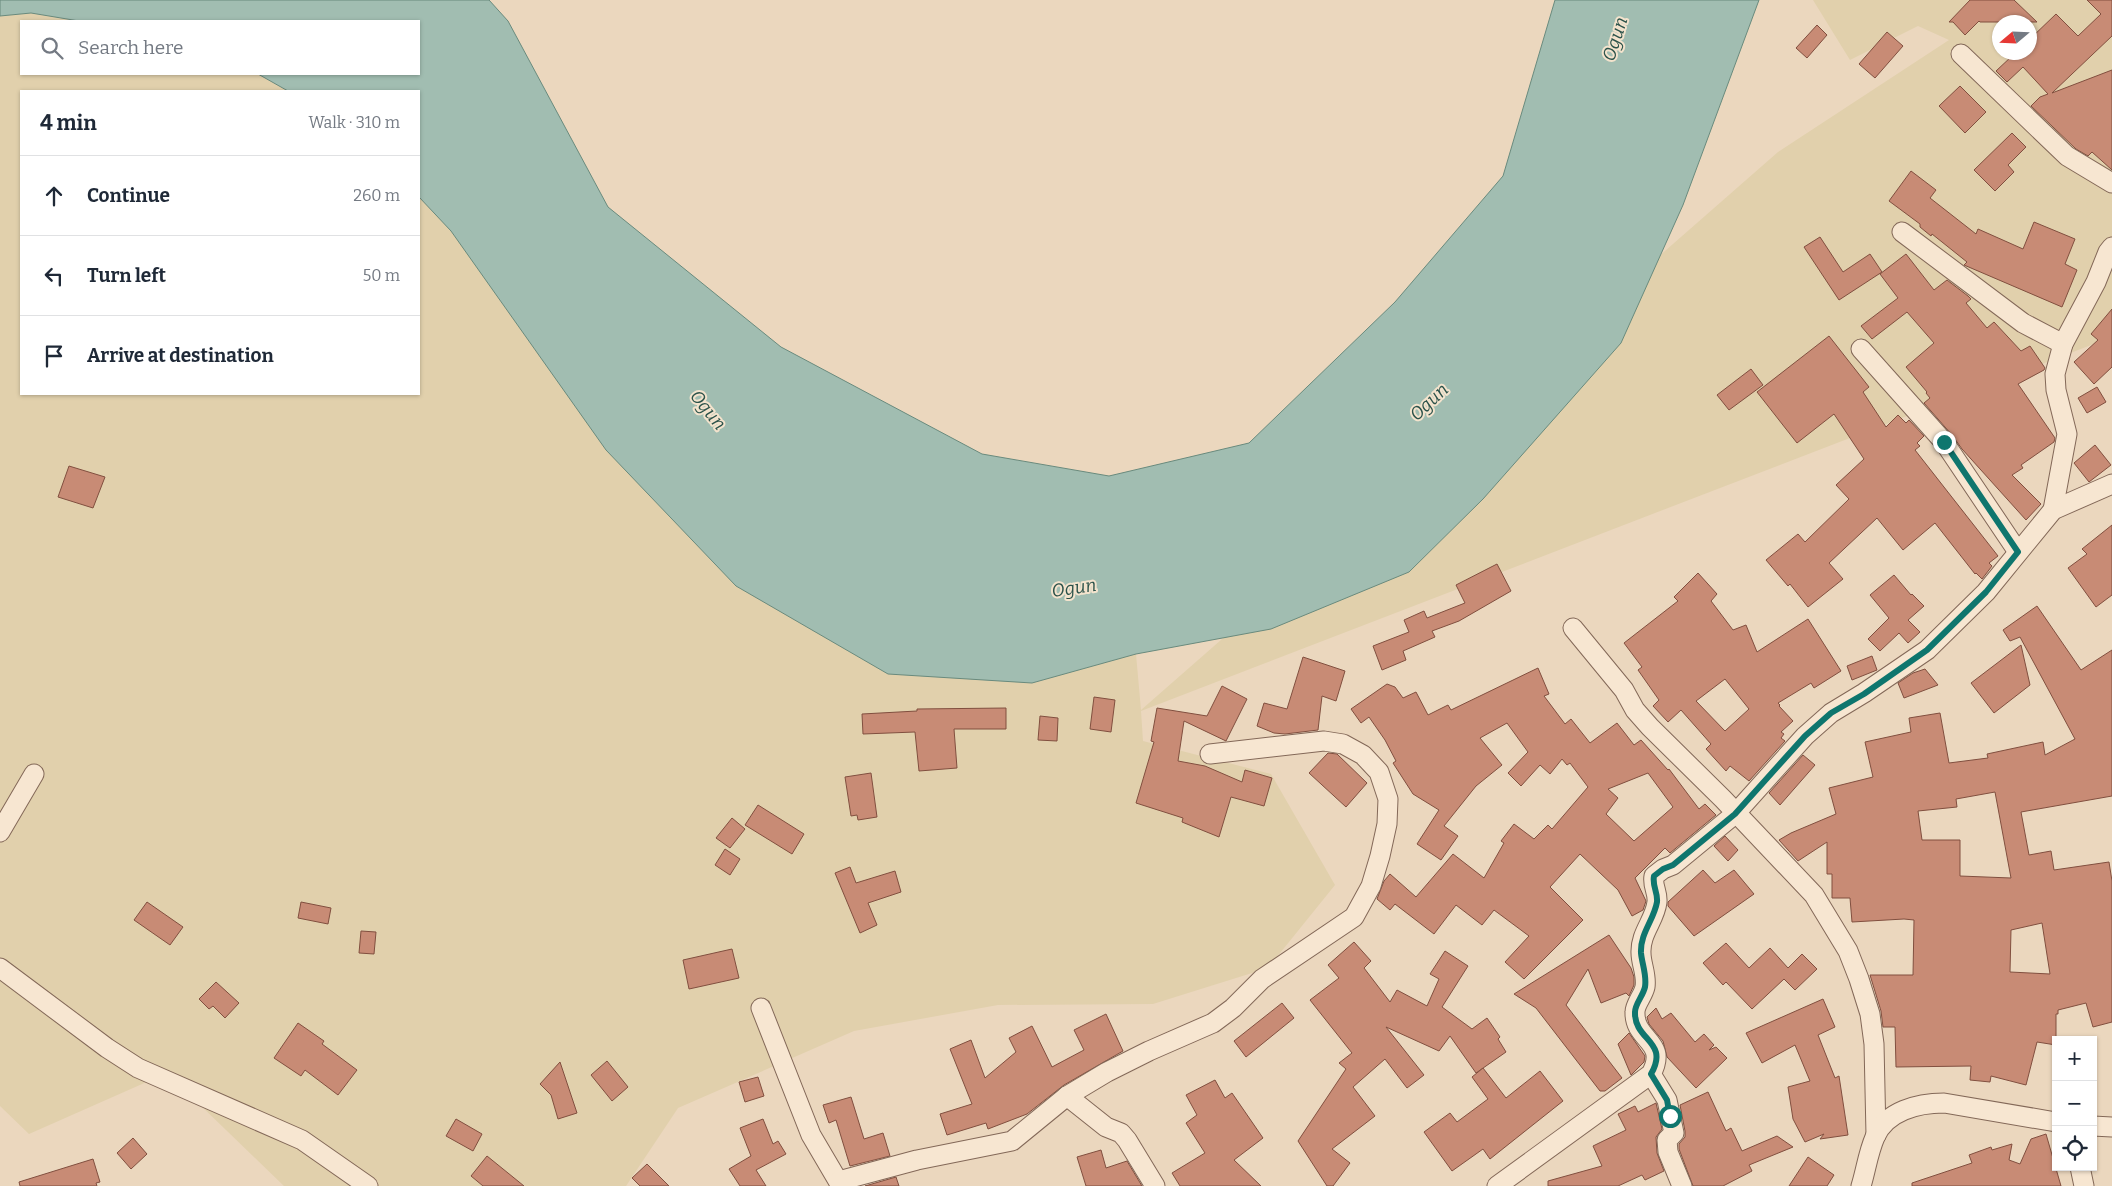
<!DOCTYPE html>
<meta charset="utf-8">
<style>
body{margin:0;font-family:Bitter,serif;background:#f2f2f3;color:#1f2937}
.controls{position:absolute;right:15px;bottom:15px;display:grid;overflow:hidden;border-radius:0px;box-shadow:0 1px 4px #0004}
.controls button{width:45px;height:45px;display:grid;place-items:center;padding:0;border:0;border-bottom:1px solid #e0e1e3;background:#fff;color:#1f2937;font:25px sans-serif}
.compass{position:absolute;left:1992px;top:15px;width:45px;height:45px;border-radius:50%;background:#fff;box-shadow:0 1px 4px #0004;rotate:251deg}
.stop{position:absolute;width:15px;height:15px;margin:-11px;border:4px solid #0f766e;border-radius:50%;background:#fff}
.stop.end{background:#0f766e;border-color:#fff;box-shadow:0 1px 5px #0008}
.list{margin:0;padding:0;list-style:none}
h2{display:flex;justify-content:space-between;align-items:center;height:65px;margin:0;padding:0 20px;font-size:21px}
h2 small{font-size:16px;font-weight:400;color:#747a83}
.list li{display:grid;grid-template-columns:32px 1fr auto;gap:15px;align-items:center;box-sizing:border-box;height:80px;padding:0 20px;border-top:1px solid #e0e1e3}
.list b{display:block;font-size:19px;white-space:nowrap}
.list em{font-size:16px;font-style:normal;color:#747a83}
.icon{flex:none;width:28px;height:28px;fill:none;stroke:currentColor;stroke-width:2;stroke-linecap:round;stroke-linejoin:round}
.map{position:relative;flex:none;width:2112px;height:1186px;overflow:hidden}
.search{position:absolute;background:#fff;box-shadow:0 1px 4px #0004;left:20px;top:20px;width:400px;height:55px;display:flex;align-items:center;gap:12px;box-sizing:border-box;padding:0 18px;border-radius:0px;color:#747a83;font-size:19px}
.panel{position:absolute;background:#fff;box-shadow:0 1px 4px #0004;left:20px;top:90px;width:400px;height:305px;border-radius:0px}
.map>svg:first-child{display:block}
</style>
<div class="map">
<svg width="2112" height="1186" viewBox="0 0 2112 1186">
<rect width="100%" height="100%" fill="#ebd7be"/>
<path fill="#e1d0ac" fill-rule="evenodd" d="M1813 0H2112V337L1141 711 1143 741 1271 774 1335 885 1268 968 1153 1004 998 1005 854 1031 678 1108 626 1186H284L167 1073 29 1134 0 1106V16L31 13 79 21H21V74H258L288 91H21V394H419V197L451 231 1032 683 1136 654 1141 710 1778 152 1949 40 1918 26 1850 60ZM2000 22H2030V52H2000Z"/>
<polygon fill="#a1bdb1" stroke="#698a7d" points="0,0 489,0 508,21 608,207 781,347 982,454 1109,476 1249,443 1395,302 1503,176 1555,0 1759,0 1683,205 1621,343 1483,499 1409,572 1271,629 1136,654 1032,683 888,674 736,586 606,450 451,231 419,197 419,91 288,91 258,74 419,74 419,21 79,21 31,13 0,16"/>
<g fill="#c88b75" stroke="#814f3f" fill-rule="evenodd">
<polygon points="1970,0 2014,0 2037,22 1980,22 1979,21 1965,35 1953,22 1949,22"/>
<polygon points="2087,0 2112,0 2112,36 2052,93 2112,70 2112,170 2092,152 2088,156 2076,149 2031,106 2040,97 2048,94 2023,67 2007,82 1996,71 2012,56 2009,52 2030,52 2030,39 2056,14 2078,36 2101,14"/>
<polygon points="1817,25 1827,35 1807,58 1796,48"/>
<polygon points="1887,32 1903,46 1875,78 1859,64"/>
<polygon points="1960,86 1986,112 1965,133 1939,106"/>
<polygon points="2012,133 2026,147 2008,165 2014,172 1995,191 1974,170"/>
<polygon points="1911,171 1936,190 1930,198 1976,234 1978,229 2023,249 2034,222 2075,239 2065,264 2077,270 2062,307 1964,265 1967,262 1932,234 1931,236 1920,227 1920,224 1889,201"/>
<polygon points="1820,237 1843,272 1870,254 1882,272 1839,300 1804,247"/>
<polygon points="1906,254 1934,290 1947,280 1968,296 1971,299 1966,303 1987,328 1994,322 2021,351 2030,346 2045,368 2044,370 2018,384 2055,438 2054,442 2021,465 2023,468 2012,475 2041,504 2026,520 1962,449 1952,435 1924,403 1930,398 1926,393 1927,392 1906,367 1934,343 1907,312 1872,339 1861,326 1898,298 1880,274"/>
<polygon points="2112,309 2112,367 2094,384 2074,362 2098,340 2091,334"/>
<polygon points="1829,336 1869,387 1863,392 1886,427 1898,415 1906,423 1909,420 1924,436 1917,443 1920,446 1915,450 1998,556 1989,563 1992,566 1982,579 1976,573 1975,574 1935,523 1903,550 1877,518 1829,563 1843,579 1808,607 1790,584 1788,586 1766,560 1798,534 1805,542 1849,499 1836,485 1864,459 1834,414 1797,443 1757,392"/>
<polygon points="1751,369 1763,385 1729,410 1717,395"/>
<polygon points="2097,387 2106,402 2087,413 2078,398"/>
<polygon points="2095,445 2111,465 2089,482 2074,463"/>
<polygon points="69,466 105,477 93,508 58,497"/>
<polygon points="2112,525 2112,595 2096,607 2068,568 2087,554 2082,549"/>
<polygon points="1497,564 1511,591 1459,621 1432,631 1435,637 1403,651 1406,660 1382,670 1373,646 1409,632 1404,620 1424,611 1427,618 1465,603 1456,585"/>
<path d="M1698 573 1717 594 1711 601 1733 630 1746 625 1757 652 1808 619 1841 671 1814 688 1811 683 1778 703 1780 705 1779 706 1793 721 1781 732 1784 734 1781 738 1785 741 1749 781 1730 766 1726 771 1706 749 1711 744 1681 710 1668 722 1653 706 1659 700 1638 670 1642 667 1624 643 1678 601 1674 597ZM1725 679 1749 709 1725 731 1696 701Z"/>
<polygon points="1894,575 1911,595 1912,594 1924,606 1908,620 1920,632 1908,643 1899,633 1880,651 1868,639 1889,618 1870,595"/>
<path d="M2037 606 2081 670 2112 650V796L2021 812 2029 855 2051 851 2054 870 2109 862 2112 881V1022L2093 1027 2086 1003 2058 1010V1014H2056V1045L2037 1042 2026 1085 1991 1076 1990 1082 1970 1080 1971 1066 1896 1067 1895 1027H1883L1881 1011 1870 975H1913L1914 920 1904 919 1852 922 1850 898H1832V874H1827V842L1798 861 1779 840 1791 833 1836 814 1829 788 1873 777 1865 742 1911 732 1909 718 1940 713 1949 763 1988 758 1987 754 2043 742 2045 755 2075 739 2020 637 2010 641 2003 630ZM1995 792 2011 878 1960 876V840H1922L1918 811 1957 807 1956 799ZM2042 923 2050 974 2010 972 2011 930Z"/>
<polygon points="2021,645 2030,685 1994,713 1971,683"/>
<polygon points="1872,656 1877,670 1852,680 1847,666"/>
<polygon points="1303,657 1345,671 1336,701 1322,696 1318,730 1285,734 1274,733 1257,726 1264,703 1287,709"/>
<path d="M1538 668 1549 694 1544 696 1565 724 1571 719 1590 743 1617 723 1634 745 1641 740 1668 770 1669 769 1699 809 1705 804 1716 815 1670 853 1665 848 1635 878 1646 901 1643 910 1632 916 1618 890 1580 854 1550 887 1583 920 1524 979 1505 962 1529 936 1494 910 1482 925 1456 905 1434 934 1395 904 1390 910 1377 899 1384 881 1390 874 1416 897 1453 854 1484 878 1504 843 1501 841 1514 824 1534 839 1548 825 1552 829 1588 787 1570 763 1567 765 1562 759 1550 774 1540 765 1521 786 1508 773 1528 752 1507 723 1480 738 1502 765 1476 786 1444 826 1458 836 1441 860 1417 844 1439 810 1413 794 1393 763 1396 761 1385 740 1369 717 1361 723 1351 709 1387 684 1395 687 1403 698 1416 692 1428 715 1448 705 1451 710ZM1648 773 1673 807 1634 841 1606 814 1618 798 1608 789Z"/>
<polygon points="1925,669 1938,685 1904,698 1898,683 1913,673"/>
<polygon points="1222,686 1247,699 1226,741 1184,721 1178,761 1205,766 1242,782 1245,770 1272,778 1264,806 1231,797 1219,837 1182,822 1183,818 1136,803 1154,742 1151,741 1157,708 1207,716"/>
<polygon points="1094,697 1115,700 1111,732 1090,729"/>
<polygon points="1006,708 1006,729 954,729 957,768 919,771 915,732 863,734 862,714 917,711 917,709"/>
<polygon points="1040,716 1058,718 1057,741 1038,740"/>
<polygon points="1328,753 1337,754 1367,783 1346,807 1309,773"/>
<polygon points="1803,755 1815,765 1780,805 1769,793"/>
<polygon points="871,773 877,817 858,820 857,815 851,816 845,777"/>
<polygon points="758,805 804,834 792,854 745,825"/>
<polygon points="732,818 745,829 730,848 716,838"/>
<polygon points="1725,836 1738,850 1728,861 1714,846"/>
<polygon points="725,849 740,859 730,875 715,865"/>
<polygon points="850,867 856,883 895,871 901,892 868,903 877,925 860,933 835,873"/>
<polygon points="1703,870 1715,883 1734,870 1754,894 1694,936 1668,906 1668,902"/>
<polygon points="147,902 183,927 170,945 134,920"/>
<polygon points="301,902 331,908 328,924 298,918"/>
<polygon points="361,931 376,932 374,954 359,953"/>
<polygon points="1609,935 1631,968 1634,977 1634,985 1629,996 1626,993 1601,1003 1588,969 1566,1005 1622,1078 1605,1091 1600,1091 1536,1008 1514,994"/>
<polygon points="1354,942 1371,961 1364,968 1390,1002 1397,990 1427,1006 1439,979 1430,974 1445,951 1468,966 1442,1007 1472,1029 1487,1018 1500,1037 1498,1039 1506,1052 1476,1073 1450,1036 1439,1051 1386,1027 1424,1075 1407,1088 1385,1059 1353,1087 1375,1116 1332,1149 1350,1163 1333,1186 1327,1186 1298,1141 1346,1069 1339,1063 1352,1053 1310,1000 1339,978 1328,965"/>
<polygon points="1726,943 1749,968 1770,948 1788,968 1802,954 1817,969 1795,990 1784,979 1752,1009 1726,982 1723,985 1703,963"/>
<polygon points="732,949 739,978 689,989 683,960"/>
<polygon points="216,982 239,1003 225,1018 213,1006 209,1009 199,999"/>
<polygon points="1823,999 1835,1027 1818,1035 1835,1078 1839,1076 1848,1135 1820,1139 1824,1134 1805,1142 1793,1119 1788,1087 1810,1081 1795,1045 1762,1063 1746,1033"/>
<polygon points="1282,1003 1294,1018 1246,1057 1234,1041"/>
<polygon points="1656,1008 1662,1019 1671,1013 1695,1042 1704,1034 1714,1045 1709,1050 1716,1047 1727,1058 1696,1088 1667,1057 1663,1041 1649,1024 1647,1017"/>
<polygon points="1106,1014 1123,1051 1064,1085 1027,1114 988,1129 986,1123 947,1135 940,1114 972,1104 950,1049 971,1040 985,1078 1016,1052 1009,1038 1032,1026 1052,1067 1084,1050 1074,1030"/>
<polygon points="298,1023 324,1041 322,1044 357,1070 338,1095 305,1070 301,1076 274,1058"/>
<polygon points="1629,1033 1645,1056 1644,1062 1631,1075 1618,1044"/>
<polygon points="607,1061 628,1087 612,1101 591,1075"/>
<polygon points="560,1062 577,1113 558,1119 551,1095 540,1084"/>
<polygon points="1483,1068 1506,1098 1540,1071 1563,1101 1490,1159 1483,1149 1452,1171 1424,1132 1450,1113 1457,1122 1488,1099 1472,1077"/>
<polygon points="758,1077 764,1096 745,1102 739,1082"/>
<polygon points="1215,1080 1225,1098 1232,1093 1263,1138 1234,1160 1261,1186 1180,1186 1172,1173 1205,1153 1186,1123 1197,1115 1186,1095"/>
<polygon points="1708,1092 1726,1131 1731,1128 1742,1151 1777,1136 1793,1147 1749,1165 1752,1171 1723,1186 1693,1186 1679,1149 1679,1144 1685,1137 1685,1131 1680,1105"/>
<polygon points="851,1097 864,1139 883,1133 890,1156 850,1166 836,1120 829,1123 823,1105"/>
<polygon points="1656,1103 1662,1129 1656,1137 1657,1153 1664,1171 1645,1180 1642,1175 1618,1186 1548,1186 1548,1181 1602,1166 1593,1146 1626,1130 1618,1114 1635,1106 1638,1112"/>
<polygon points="456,1119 482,1134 473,1151 446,1136"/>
<polygon points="763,1119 773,1144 778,1141 786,1154 756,1170 766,1186 740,1186 729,1169 751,1156 740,1128"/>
<polygon points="2046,1134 2061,1186 1912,1186 1912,1183 1972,1163 1969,1155 1991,1147 1992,1150 2012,1144 2009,1160 2020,1164 2031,1139"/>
<polygon points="133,1138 147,1154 131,1169 117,1153"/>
<polygon points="1101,1150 1106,1168 1127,1161 1142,1186 1086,1186 1077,1157"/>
<polygon points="487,1156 524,1186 483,1186 471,1176"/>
<polygon points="1808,1157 1834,1175 1827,1186 1789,1186"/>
<polygon points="93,1159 100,1182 96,1183 97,1186 20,1186 19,1182"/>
<polygon points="647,1164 669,1186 640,1186 632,1178"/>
<polygon points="896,1177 899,1186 865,1186"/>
</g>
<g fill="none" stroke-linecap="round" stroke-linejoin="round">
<g stroke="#836858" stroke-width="21">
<g id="minor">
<polyline points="1961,54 2067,156 2112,183"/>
<polyline points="1902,232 2023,323 2063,344"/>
<polyline points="1861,349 1944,442 2018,552"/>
<polyline points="2053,510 2067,434 2056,390 2055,374 2063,344 2096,282 2108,252 2112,247"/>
<polyline points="1573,628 1624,690 1635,710 1650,727 1723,799 1814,895 1848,951 1859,979 1870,1014 1874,1044 1876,1135"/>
<polyline points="0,832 34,774"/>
<polyline points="0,968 107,1048 138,1068 302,1140 368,1186"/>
<polyline points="761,1008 811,1135 841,1186"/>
<polyline points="1651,1074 1667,1100 1674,1133 1667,1140 1668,1152 1682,1186"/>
<polyline points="1067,1096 1106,1127 1121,1133 1127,1140 1155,1186"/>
<polyline points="2093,1126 2112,1127"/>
<polyline points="2080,1167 2084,1186"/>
<polyline points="839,1181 917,1160 1012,1141 1067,1096 1107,1072 1149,1051 1213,1023 1233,1008 1262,979 1354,917 1371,886 1380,856 1387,824 1388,799 1379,772 1363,755 1343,744 1324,741 1210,754"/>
<path d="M1497 1186 1651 1074C1669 1041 1634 1041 1635 1012 1635 1004 1643 996 1645 987 1647 975 1641 964 1641 953 1640 933 1655 920 1657 902 1658 892 1652 886 1654 876L1663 869 1673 865 1735 814 1805 736 1831 713 1864 693 1927 650 1986 592 2053 510 2112 484"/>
<path d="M1861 1186C1866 1170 1868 1153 1875 1137 1886 1111 1918 1103 1944 1103L2056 1122"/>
</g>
</g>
<use href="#minor" stroke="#f7e6d1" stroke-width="19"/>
</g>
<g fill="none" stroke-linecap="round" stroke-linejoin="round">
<path stroke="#0f766e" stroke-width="6" d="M1670 1116 1667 1100 1651 1074C1670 1041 1634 1041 1635 1012 1635 1004 1643 996 1645 987 1647 975 1642 964 1641 953 1640 933 1654 920 1657 902 1658 892 1652 886 1654 876L1663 869 1673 865 1735 814 1805 736 1831 713 1864 694 1927 650 1986 592 2018 552 1944 442"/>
</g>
<g text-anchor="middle" stroke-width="4" stroke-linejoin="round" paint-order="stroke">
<g font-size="18" font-style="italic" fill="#2b524a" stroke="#f3e3cd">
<text transform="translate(1615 39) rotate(-72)" y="6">Ogun</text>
<text transform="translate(1429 402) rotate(-43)" y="6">Ogun</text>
<text transform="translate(708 410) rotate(51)" y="6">Ogun</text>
<text transform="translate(1074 588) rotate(-8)" y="6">Ogun</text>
</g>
</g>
</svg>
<div class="controls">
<button>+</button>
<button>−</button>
<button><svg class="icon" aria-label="locate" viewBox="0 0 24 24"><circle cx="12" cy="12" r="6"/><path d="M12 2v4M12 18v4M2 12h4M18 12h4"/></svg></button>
</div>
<svg class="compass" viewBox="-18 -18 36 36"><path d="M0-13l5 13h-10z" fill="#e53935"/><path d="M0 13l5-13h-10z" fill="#747a83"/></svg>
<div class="stop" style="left:1670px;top:1116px"></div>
<div class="stop end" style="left:1944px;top:442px"></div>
<div class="search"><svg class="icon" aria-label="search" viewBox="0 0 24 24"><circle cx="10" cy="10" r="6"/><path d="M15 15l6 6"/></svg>Search here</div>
<section class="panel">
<h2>4 min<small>Walk · 310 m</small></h2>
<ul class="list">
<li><svg class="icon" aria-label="ahead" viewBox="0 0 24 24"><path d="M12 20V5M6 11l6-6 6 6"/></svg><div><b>Continue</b></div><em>260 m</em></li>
<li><svg class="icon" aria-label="left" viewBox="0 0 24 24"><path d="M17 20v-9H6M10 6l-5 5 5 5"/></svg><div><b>Turn left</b></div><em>50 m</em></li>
<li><svg class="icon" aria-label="arrive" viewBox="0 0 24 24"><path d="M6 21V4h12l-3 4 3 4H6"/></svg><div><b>Arrive at destination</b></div></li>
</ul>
</section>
</div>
